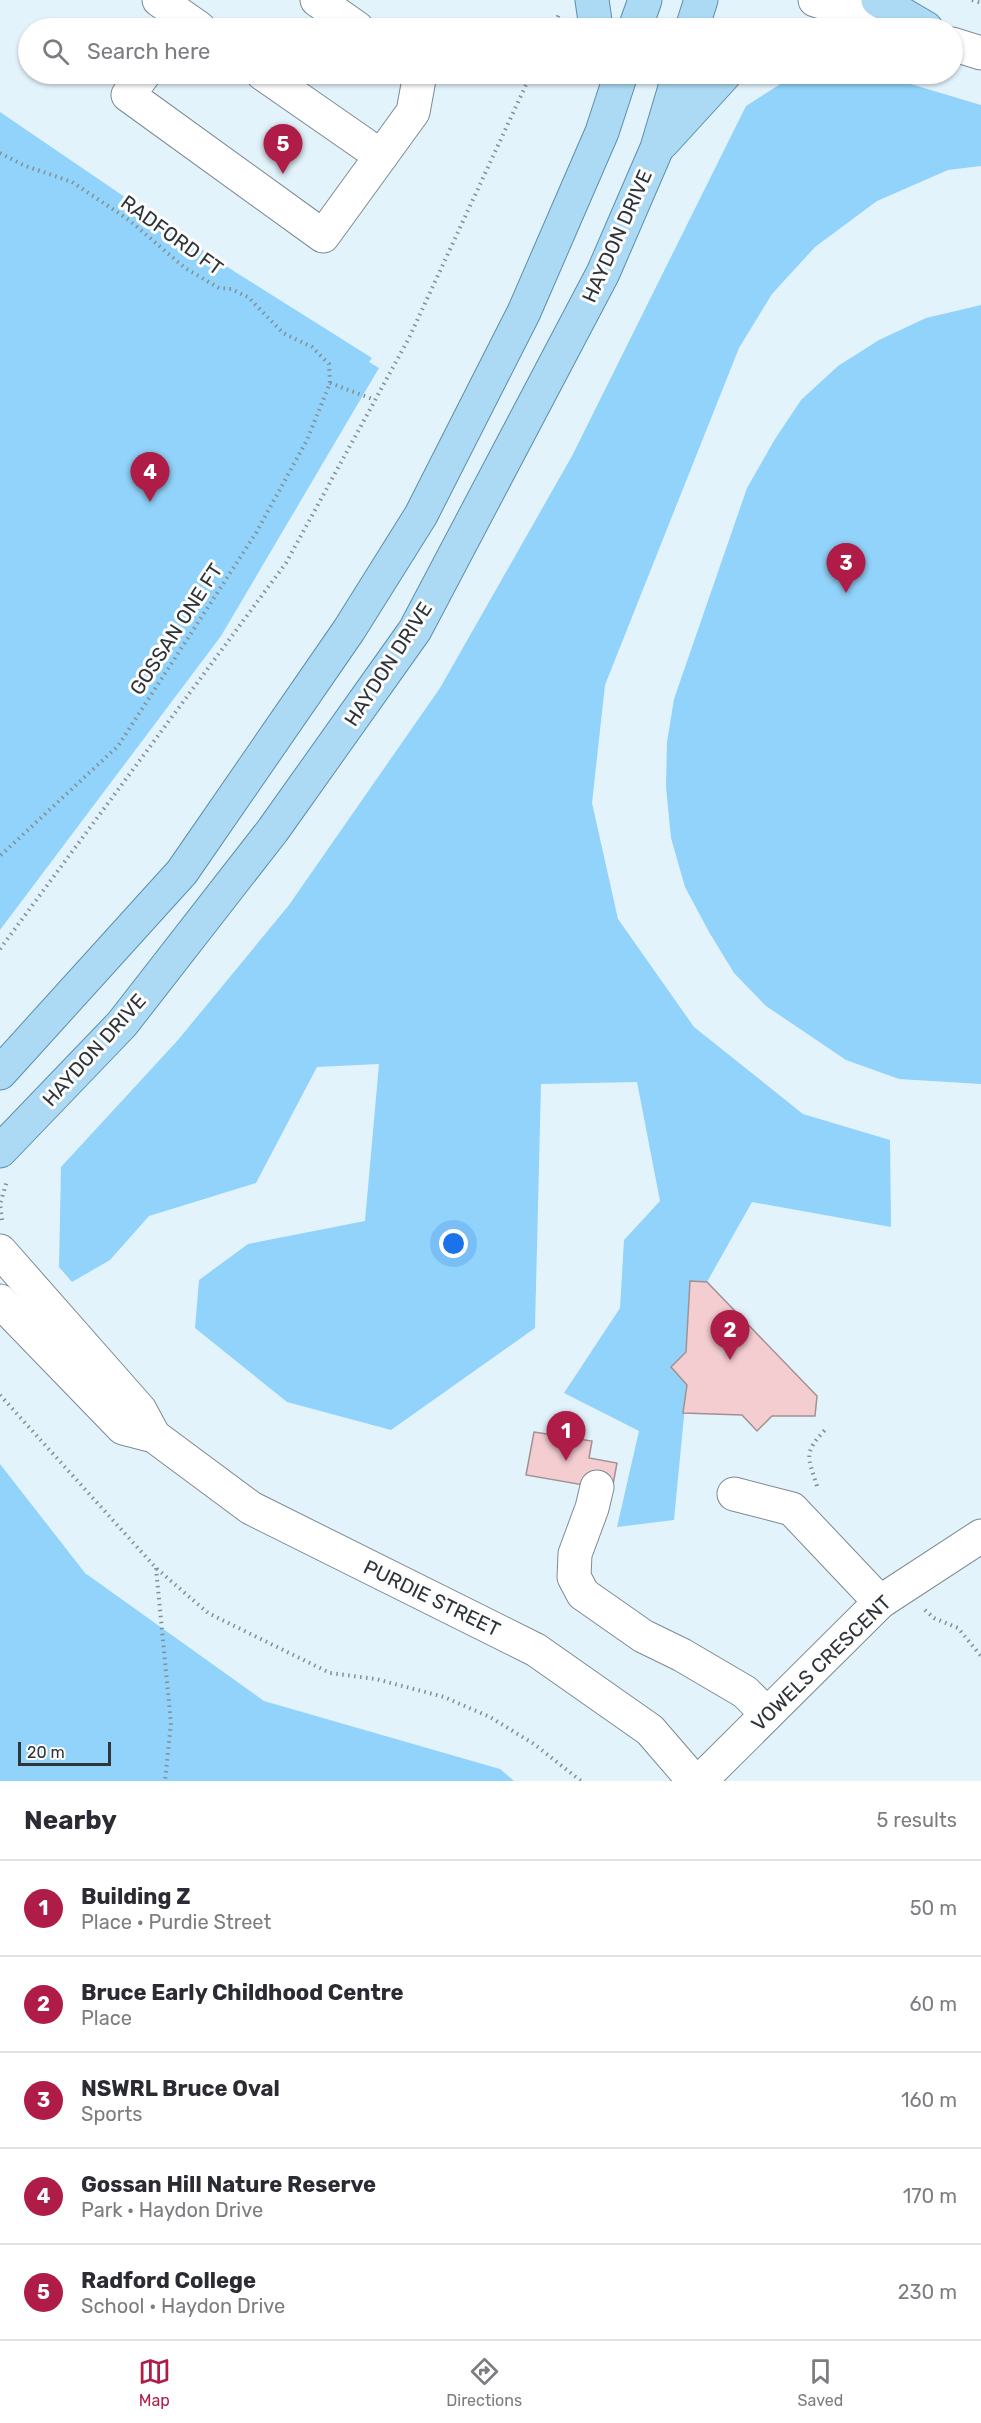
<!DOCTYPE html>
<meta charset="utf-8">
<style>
body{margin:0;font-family:Rubik,sans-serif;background:#f7f7f7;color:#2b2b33}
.scale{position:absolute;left:18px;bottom:15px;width:93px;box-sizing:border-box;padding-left:6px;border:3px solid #2e3438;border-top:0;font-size:16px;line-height:21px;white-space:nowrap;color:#2e3438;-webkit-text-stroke:4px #fdfdfd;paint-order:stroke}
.you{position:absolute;left:454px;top:1244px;width:21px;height:21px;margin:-15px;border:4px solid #fff;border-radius:50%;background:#1a73e8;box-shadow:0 0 0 9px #1a73e833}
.badge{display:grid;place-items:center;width:39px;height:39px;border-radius:50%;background:#af1c47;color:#fff;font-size:20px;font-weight:700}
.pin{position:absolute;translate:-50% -50px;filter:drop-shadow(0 2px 3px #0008)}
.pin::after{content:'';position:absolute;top:32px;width:21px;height:18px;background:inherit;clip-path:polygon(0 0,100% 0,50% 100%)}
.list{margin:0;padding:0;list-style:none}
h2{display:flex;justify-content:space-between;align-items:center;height:78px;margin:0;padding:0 24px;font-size:26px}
h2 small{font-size:20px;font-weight:400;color:#7c7c81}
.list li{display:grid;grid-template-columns:39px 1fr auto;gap:18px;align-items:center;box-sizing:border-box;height:96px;padding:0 24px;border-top:2px solid #e1e1e2}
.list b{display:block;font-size:22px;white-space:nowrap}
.list p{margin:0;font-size:20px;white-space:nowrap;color:#7c7c81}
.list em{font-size:20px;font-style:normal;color:#7c7c81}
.icon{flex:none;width:33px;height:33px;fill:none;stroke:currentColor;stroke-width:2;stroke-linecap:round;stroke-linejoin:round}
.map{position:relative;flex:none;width:981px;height:1781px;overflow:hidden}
.search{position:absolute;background:#fff;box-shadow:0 2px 4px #0004;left:18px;right:18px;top:18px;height:66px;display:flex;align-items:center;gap:15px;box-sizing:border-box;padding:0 21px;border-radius:33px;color:#7c7c81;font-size:22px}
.sheet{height:558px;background:#fff}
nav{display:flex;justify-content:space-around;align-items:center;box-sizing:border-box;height:84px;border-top:2px solid #e1e1e2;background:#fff;font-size:16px;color:#7c7c81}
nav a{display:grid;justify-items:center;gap:3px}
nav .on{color:#af1c47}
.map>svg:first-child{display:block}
</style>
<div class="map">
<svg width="981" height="1781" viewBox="0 0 981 1781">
<rect width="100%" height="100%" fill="#e3f3fc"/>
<g fill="#91d3fa">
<polygon points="837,74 877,74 981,105 981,166 948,170 877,201 815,247 772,294 739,348 605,685 592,803 618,919 694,1027 803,1114 890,1140 891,1227 752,1202 707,1282 690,1282 686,1352 671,1367 687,1385 674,1520 617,1527 639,1431 564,1393 620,1308 624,1240 660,1201 637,1082 541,1084 535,1328 391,1430 287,1402 195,1328 199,1280 248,1244 365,1221 379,1064 317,1067 256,1183 149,1216 110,1260 72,1282 59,1267 61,1167 178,1040 289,905 440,688 572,456 746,106 790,78"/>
<polygon points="0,112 229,268 372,358 369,362 379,368 221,636 0,930"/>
<polygon points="981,305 981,1084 899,1079 846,1060 766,1006 734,973 709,932 685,887 671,838 666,787 667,742 674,699 747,488 775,439 801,400 838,366 879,340 926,318"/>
<polygon points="0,1464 85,1573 264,1701 500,1769 514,1781 0,1781"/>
</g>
<g fill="#f4cdd1" stroke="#a29192" stroke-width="1.5">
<polygon points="690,1281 707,1282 817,1396 815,1416 772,1416 757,1431 742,1415 683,1413 687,1385 671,1367 686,1352"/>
<polygon points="534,1432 592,1441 589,1458 617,1463 612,1490 526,1475"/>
</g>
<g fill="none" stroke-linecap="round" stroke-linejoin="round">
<g stroke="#7c8a93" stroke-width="35">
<g id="minor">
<polyline points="159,0 199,28"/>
<polyline points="317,0 357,28"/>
<polyline points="815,0 905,28"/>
<polyline points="952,44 981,53"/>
<polyline points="144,74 128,95 323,236 413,112 420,74"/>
<polyline points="263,74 381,156"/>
<polyline points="0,1251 140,1410 154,1436"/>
<polyline points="0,1301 123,1428 154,1436 251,1508 536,1650 650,1730 694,1781"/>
<polyline points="597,1487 592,1508 575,1554 574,1577 583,1594 643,1636 682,1655 745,1692 767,1714"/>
<polyline points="734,1494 792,1509 880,1602"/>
<polyline points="700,1781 880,1602 981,1536"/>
</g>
</g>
<g stroke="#5c8fac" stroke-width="35">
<g id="major">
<polyline points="592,0 596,28"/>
<polyline points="878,0 926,28"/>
<polyline points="635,28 645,0"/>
<polyline points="692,28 701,0"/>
<polyline points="662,143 725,74"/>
<polyline points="0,1073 182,872 349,630 421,515 524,312 602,132 621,74"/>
<polyline points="0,1151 122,1024 273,830 415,630 603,273 657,148 679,74"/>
</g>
</g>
<g stroke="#848f95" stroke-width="4" stroke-dasharray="1.5 4.5" stroke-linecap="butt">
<polyline points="972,0 981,3"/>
<polyline points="553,28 560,12"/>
<polyline points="0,153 23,165 72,182 129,220 185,268 219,288 231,289 248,297 283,333 312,347 329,364 330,383 307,440 256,533 118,746 0,856"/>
<polyline points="330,383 375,400"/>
<polyline points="0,949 286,563 409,338 531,74"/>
<polyline points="2,1220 0,1204 7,1181"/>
<polyline points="0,1395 156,1568 208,1613 330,1673 376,1679 444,1697 490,1717 534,1744 581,1781"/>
<path d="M817 1486C808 1457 803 1453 825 1430"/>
<polyline points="156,1568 171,1723 165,1781"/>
<polyline points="925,1610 934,1618 958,1628 981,1656"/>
</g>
<use href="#minor" stroke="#fff" stroke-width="33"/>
<use href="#major" stroke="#acd9f3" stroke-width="33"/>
</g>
<g text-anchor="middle" stroke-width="6" stroke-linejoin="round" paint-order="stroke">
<g font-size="20" fill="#2e3438" stroke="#fdfdfd">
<text transform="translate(172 235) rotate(36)" y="7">RADFORD FT</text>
<text transform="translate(617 236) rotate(-66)" y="7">HAYDON DRIVE</text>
<text transform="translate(176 629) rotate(-57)" y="7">GOSSAN ONE FT</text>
<text transform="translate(388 664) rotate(-57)" y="7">HAYDON DRIVE</text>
<text transform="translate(94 1050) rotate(-48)" y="7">HAYDON DRIVE</text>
<text transform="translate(432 1598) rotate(26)" y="7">PURDIE STREET</text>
<text transform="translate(821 1663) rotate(-44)" y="7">VOWELS CRESCENT</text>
</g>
</g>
</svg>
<div class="scale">20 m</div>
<div class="you"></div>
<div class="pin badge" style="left:566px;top:1461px">1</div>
<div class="pin badge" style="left:730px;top:1360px">2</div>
<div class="pin badge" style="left:846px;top:593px">3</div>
<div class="pin badge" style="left:150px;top:502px">4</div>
<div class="pin badge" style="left:283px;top:174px">5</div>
<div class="search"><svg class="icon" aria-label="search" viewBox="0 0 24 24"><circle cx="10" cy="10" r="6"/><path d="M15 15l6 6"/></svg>Search here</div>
</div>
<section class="sheet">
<h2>Nearby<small>5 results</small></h2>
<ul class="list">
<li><span class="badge">1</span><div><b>Building Z</b><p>Place · Purdie Street</p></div><em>50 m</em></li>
<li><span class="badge">2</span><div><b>Bruce Early Childhood Centre</b><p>Place</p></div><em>60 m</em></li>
<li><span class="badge">3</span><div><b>NSWRL Bruce Oval</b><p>Sports</p></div><em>160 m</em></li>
<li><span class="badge">4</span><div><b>Gossan Hill Nature Reserve</b><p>Park · Haydon Drive</p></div><em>170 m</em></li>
<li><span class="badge">5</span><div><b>Radford College</b><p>School · Haydon Drive</p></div><em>230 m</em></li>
</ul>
</section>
<nav>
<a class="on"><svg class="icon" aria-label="map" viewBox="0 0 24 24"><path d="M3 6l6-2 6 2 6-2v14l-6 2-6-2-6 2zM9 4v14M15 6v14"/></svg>Map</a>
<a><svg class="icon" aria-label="directions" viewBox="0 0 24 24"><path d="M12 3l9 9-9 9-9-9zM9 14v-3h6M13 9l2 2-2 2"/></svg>Directions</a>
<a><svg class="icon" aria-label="saved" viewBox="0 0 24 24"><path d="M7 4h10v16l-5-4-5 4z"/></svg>Saved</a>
</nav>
